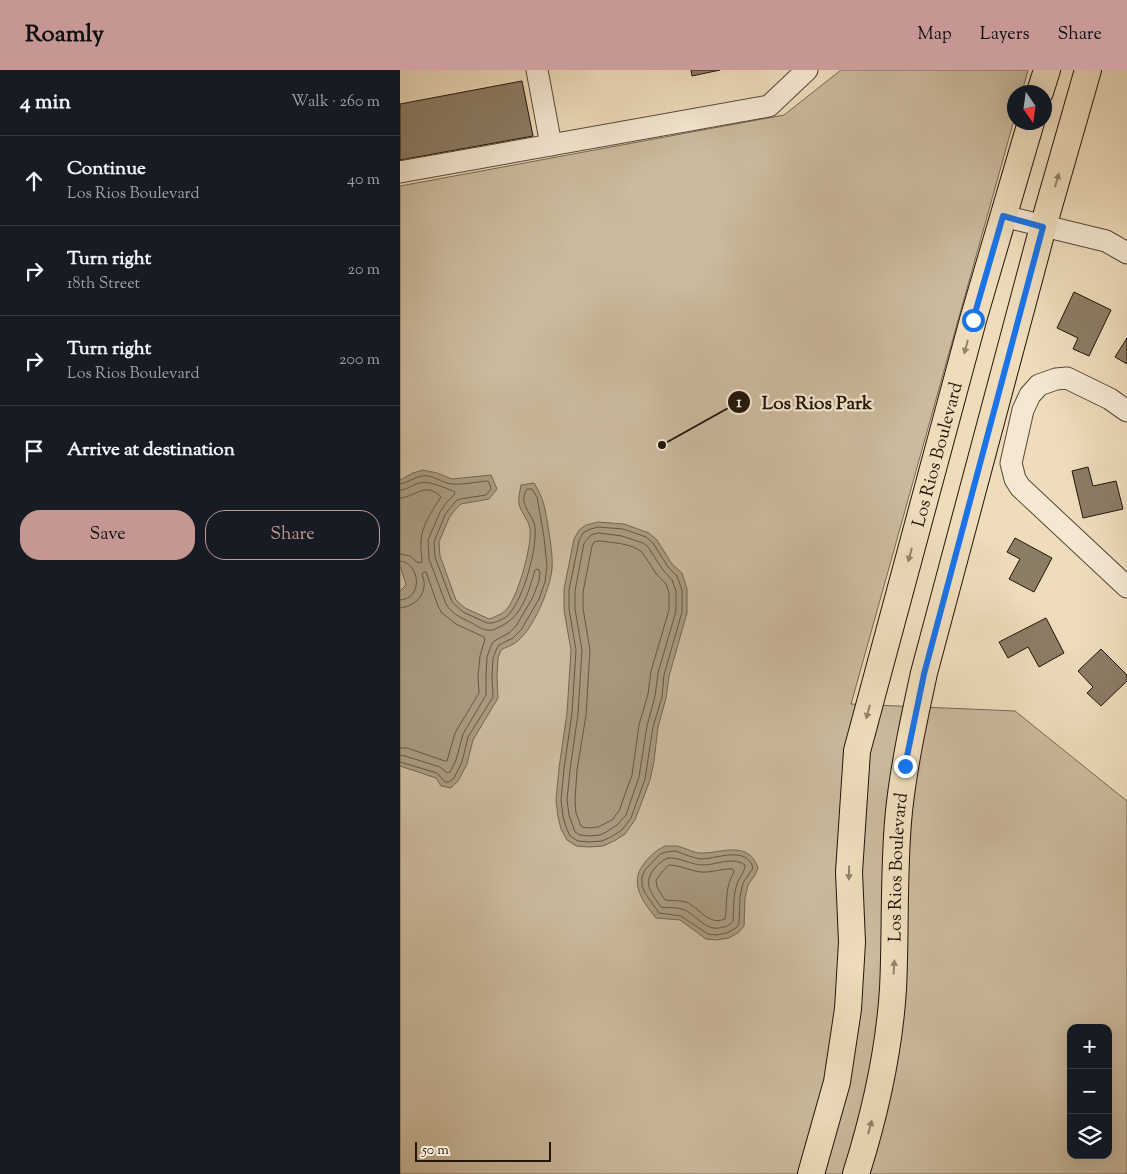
<!DOCTYPE html>
<meta charset="utf-8">
<style>
body{margin:0;font-family:"Sorts Mill Goudy",serif;background:#20242c;color:#f1f3f6}
.controls{position:absolute;right:15px;bottom:15px;display:grid;overflow:hidden;border-radius:10px;box-shadow:0 5px 20px #0002}
.controls button{width:45px;height:45px;display:grid;place-items:center;padding:0;border:0;border-bottom:1px solid #363941;background:#171b24;color:#f1f3f6;font:25px sans-serif}
.compass{position:absolute;left:607px;top:15px;width:45px;height:45px;border-radius:50%;background:#171b24;box-shadow:0 5px 20px #0002;rotate:167deg}
.scale{position:absolute;left:15px;bottom:12px;width:136px;box-sizing:border-box;padding-left:5px;border:2px solid #211609;border-top:0;font-size:14px;line-height:18px;white-space:nowrap;color:#211609;-webkit-text-stroke:4px #f4e8d3;paint-order:stroke}
.stop{position:absolute;width:15px;height:15px;margin:-11px;border:4px solid #1a73e8;border-radius:50%;background:#fff}
.stop.end{background:#1a73e8;border-color:#fff;box-shadow:0 1px 5px #0008}
.list{margin:0;padding:0;list-style:none}
h2{display:flex;justify-content:space-between;align-items:center;height:65px;margin:0;padding:0 20px;font-size:21px}
h2 small{font-size:16px;font-weight:400;color:#9ea1a6}
.list li{display:grid;grid-template-columns:32px 1fr auto;gap:15px;align-items:center;box-sizing:border-box;height:90px;padding:0 20px;border-top:1px solid #363941}
.list b{display:block;font-size:19px;white-space:nowrap}
.list p{margin:0;font-size:16px;white-space:nowrap;color:#9ea1a6}
.list em{font-size:16px;font-style:normal;color:#9ea1a6}
.actions{display:flex;gap:10px;padding:15px 20px}
.actions a{flex:1;padding:11px 0;border:1px solid #c59692;border-radius:20px;text-align:center;font-size:18px;color:#c59692}
.actions .main{background:#c59692;color:#111}
.icon{flex:none;width:28px;height:28px;fill:none;stroke:currentColor;stroke-width:2;stroke-linecap:round;stroke-linejoin:round}
.map{position:relative;flex:none;width:727px;height:1104px;overflow:hidden}
header{display:flex;align-items:center;gap:30px;box-sizing:border-box;height:70px;padding:0 25px;background:#c59692;color:#111}
header strong{font-size:24px}
nav{display:flex;gap:28px;margin-inline-start:auto;font-size:18px}
main{display:flex}
aside{flex:1;background:#171b24}
.map>svg:first-child{display:block}
</style>
<header>
<strong>Roamly</strong>
<nav><a>Map</a><a>Layers</a><a>Share</a></nav>
</header>
<main>
<aside>
<h2>4 min<small>Walk · 260 m</small></h2>
<ul class="list">
<li><svg class="icon" aria-label="ahead" viewBox="0 0 24 24"><path d="M12 20V5M6 11l6-6 6 6"/></svg><div><b>Continue</b><p>Los Rios Boulevard</p></div><em>40 m</em></li>
<li><svg class="icon" aria-label="right" viewBox="0 0 24 24"><path d="M7 20v-9h11M14 6l5 5-5 5"/></svg><div><b>Turn right</b><p>18th Street</p></div><em>20 m</em></li>
<li><svg class="icon" aria-label="right" viewBox="0 0 24 24"><path d="M7 20v-9h11M14 6l5 5-5 5"/></svg><div><b>Turn right</b><p>Los Rios Boulevard</p></div><em>200 m</em></li>
<li><svg class="icon" aria-label="arrive" viewBox="0 0 24 24"><path d="M6 21V4h12l-3 4 3 4H6"/></svg><div><b>Arrive at destination</b></div></li>
</ul>
<div class="actions"><a class="main">Save</a><a>Share</a></div>
</aside>
<div class="map">
<svg width="727" height="1104" viewBox="0 0 727 1104">
<rect width="100%" height="100%" fill="#eedcbb"/>
<filter id="stains"><feTurbulence type="fractalNoise" baseFrequency=".004" numOctaves="4"/><feColorMatrix values="0 0 0 0 .2 0 0 0 0 .09 0 0 0 0 .02 0 0 0 .5 -.17"/></filter>
<radialGradient id="worn" r=".72"><stop offset=".6" stop-color="#630" stop-opacity="0"/><stop offset="1" stop-color="#630" stop-opacity=".3"/></radialGradient>
<path fill="#cbba9d" stroke="#766853" fill-rule="evenodd" d="M441 0H628L622 22H614V50L451 634 615 641 727 731V1104H0V116L384 45ZM671 958H708V1085H671Z"/>
<g fill="#a8997e" stroke="#72654f">
<path d="M23 400 37 403 52 409 91 405 97 419 89 429 61 434 54 441 49 448 39 472 40 486 56 530 65 538 89 549C95 547 102 544 106 540 118 527 132 476 130 459 129 450 121 443 119 434 118 429 120 421 121 415L134 413C144 429 145 438 148 456 150 470 153 485 152 499 150 519 133 561 115 573 111 576 106 577 101 580L98 588 97 606 98 628 73 670 67 694 58 711 51 718 41 716 36 708 0 696V521L6 515 0 495V410L13 403Z"/>
<polygon points="198,452 224,454 249,463 257,470 272,494 282,503 287,519 287,543 269,606 266,628 258,657 254,691 250,710 235,750 225,764 214,771 203,776 189,777 176,776 167,770 161,759 158,747 156,730 159,698 167,643 171,580 164,540 164,519 174,469 179,460 186,455"/>
<path d="M265 776C269 776 273 776 277 776 286 778 295 784 304 783 324 782 349 771 358 798L355 805 348 815 345 828 344 856 339 862 329 868 316 870 306 869 280 850 256 848C247 837 234 821 238 805 239 800 243 795 246 791 252 784 257 780 265 776Z"/>
</g>
<g fill="none" stroke-linecap="round" stroke-linejoin="round">
<g stroke="#645844" stroke-width="1">
<path d="M0 414C8 413 14 407 22 406 33 404 41 413 52 414 60 415 77 412 87 411L89 412 91 419 86 425 60 429 57 430 50 438 45 445 34 472 35 487 52 532 63 542 87 553C94 554 106 549 110 543 124 526 137 479 135 458 134 444 117 435 127 419H132L137 427 144 467 147 496 145 512 139 529 121 560 113 568 99 575 97 578 93 588 92 606 93 627 68 667 62 692 54 708 49 712H45L37 703 0 692"/>
<path d="M0 420C7 420 12 415 19 413 28 410 46 418 55 422L54 425 46 433 40 442 28 470 29 489 46 534C51 543 61 548 70 552 76 555 82 560 88 560 92 561 96 559 99 557 122 548 129 521 135 500L138 499 140 502 139 511 133 527 116 556 109 563 94 571 91 576 87 587 86 606V625L63 664 56 690 50 702 47 703 40 697 5 686 0 685"/>
<path d="M0 428C16 427 25 411 41 427 33 439 21 457 21 471 20 478 22 485 22 492L18 493 10 486 0 484"/>
<polygon points="198,457 223,459 246,467 253,473 268,497 277,506 282,520 282,542 264,605 262,627 253,657 245,709 231,748 222,760 211,767 202,771 189,772 178,771 170,766 166,757 163,746 161,730 164,699 172,643 176,580 169,539 169,520 179,471 183,463 188,460"/>
<polygon points="199,463 222,466 243,473 248,477 263,500 272,510 276,521 276,541 258,603 255,626 247,656 239,707 226,745 217,755 208,761 200,765 189,766 180,765 175,762 169,745 167,730 170,700 178,644 182,580 175,539 175,521 184,473 191,465"/>
<path d="M200 471C214 473 230 473 242 482L257 505 266 514 269 523V540L251 601 248 624 239 655 232 705 219 741 212 750 198 757 189 758 182 757 181 756 176 743 175 730 177 700 186 645 190 580 183 538V522L192 476 194 472Z"/>
<path d="M0 491C20 492 24 529 0 530"/>
<path d="M0 538C11 537 23 529 24 517 25 512 23 508 22 504L24 502H26L38 536 42 543 56 554 84 567 85 569 80 586 78 606 79 623 55 663 47 691H45L7 678H0"/>
<path d="M276 781C284 784 295 789 303 789 318 788 347 776 353 798L343 813 340 827 339 854 336 858 327 863 316 865 308 864 281 846 259 843 245 823 242 816V807L245 800 260 784 266 782Z"/>
<path d="M268 788C280 787 291 795 303 795 317 795 332 786 345 795 345 802 339 807 337 814 333 826 334 838 333 851 329 856 325 857 319 858 305 860 297 846 285 840 278 837 269 838 261 837 251 823 242 813 255 798 259 793 263 790 268 788Z"/>
<path d="M269 795C280 795 290 801 301 802 312 803 323 798 333 799L334 802C324 819 328 831 325 849 308 856 300 838 286 832 279 830 272 831 265 830L257 817 256 810 263 801Z"/>
</g>
</g>
<g fill="#8c7d66" stroke="#211609">
<polygon points="291,0 320,0 292,6"/>
<polygon points="122,11 133,66 0,90 0,34"/>
<polygon points="674,222 711,240 689,286 673,279 678,268 657,258"/>
<polygon points="727,268 727,294 715,287"/>
<polygon points="688,397 693,416 716,411 723,439 683,448 672,401"/>
<polygon points="615,468 652,488 634,522 609,509 620,489 607,482"/>
<polygon points="646,548 664,583 639,597 628,577 608,588 599,572"/>
<polygon points="701,579 727,605 727,611 701,636 687,623 693,617 678,601"/>
</g>
<g fill="none" stroke-linecap="round" stroke-linejoin="round">
<g stroke="#544836" stroke-width="23">
<g id="minor">
<polyline points="137,0 151,75"/>
<polyline points="0,102 369,36 407,0"/>
<polyline points="603,146 706,171 727,183"/>
<polyline points="727,341 710,329 667,308 656,309 639,315 630,325 623,340 611,393 615,409 620,417 727,517"/>
</g>
</g>
<g stroke="#211609" stroke-width="28">
<g id="major">
<polyline points="640,22 647,0"/>
<path id="s1" d="M411 1104 437 1012 448 939 452 872 449 802 457 681 573 250 631 52"/>
<path id="s2" d="M456 1104C475 1044 489 982 493 919 496 860 493 800 499 741 504 695 514 649 524 603L643 157 688 0"/>
</g>
</g>
<use href="#minor" stroke="#f4e8d3" stroke-width="21"/>
<use href="#major" stroke="#eedcbb" stroke-width="26"/>
</g>
<defs><path id="oneway-solid" d="M-6-.8H1V-3.2L6.5 0L1 3.2V.8H-6Z" transform="scale(1.25)"/></defs>
<g fill="#92836b">
<use href="#oneway-solid" transform="translate(657 110) rotate(-74)"/>
<use href="#oneway-solid" transform="translate(566 277) rotate(105)"/>
<use href="#oneway-solid" transform="translate(510 485) rotate(105)"/>
<use href="#oneway-solid" transform="translate(468 642) rotate(105)"/>
<use href="#oneway-solid" transform="translate(449 803) rotate(91)"/>
<use href="#oneway-solid" transform="translate(494 897) rotate(-87)"/>
<use href="#oneway-solid" transform="translate(470 1057) rotate(-75)"/>
</g>
<g fill="none" stroke-linecap="round" stroke-linejoin="round">
<polyline stroke="#1a73e8" stroke-width="6" points="505,696 524,604 643,157 603,146 573,250"/>
</g>
<g text-anchor="middle" stroke-width="4.5" stroke-linejoin="round" paint-order="stroke">
<g font-size="18" fill="#211609" stroke="#f4e8d3">
<text dy="6" stroke="none"><textPath href="#s1" startOffset="735">Los Rios Boulevard</textPath></text>
<text dy="6" stroke="none"><textPath href="#s2" startOffset="311">Los Rios Boulevard</textPath></text>
</g>
</g>
<path fill="none" stroke="#211609" stroke-width="2" d="M262 375L339 332"/>
<g fill="#211609" stroke="#f4e8d3" stroke-width="2">
<circle cx="262" cy="375" r="5"/>
<circle cx="339" cy="332" r="12"/>
</g>
<g font-size="15" text-anchor="middle" font-weight="bold" fill="#fff">
<text x="339" y="337">1</text>
</g>
<g font-size="19" text-anchor="middle" font-weight="bold" fill="#211609" stroke="#f4e8d3" stroke-width="4.5" stroke-linejoin="round" paint-order="stroke">
<text x="417" y="339">Los Rios Park</text>
</g>
<rect width="100%" height="100%" filter="url(#stains)"/>
<rect width="100%" height="100%" fill="url(#worn)"/>
</svg>
<div class="controls">
<button>+</button>
<button>−</button>
<button><svg class="icon" aria-label="layers" viewBox="0 0 24 24"><path d="M12 4l9 5-9 5-9-5zM3 14l9 5 9-5"/></svg></button>
</div>
<svg class="compass" viewBox="-18 -18 36 36"><path d="M0-13l5 13h-10z" fill="#e53935"/><path d="M0 13l5-13h-10z" fill="#9ea1a6"/></svg>
<div class="scale">50 m</div>
<div class="stop" style="left:573px;top:250px"></div>
<div class="stop end" style="left:505px;top:696px"></div>
</div>
</main>
